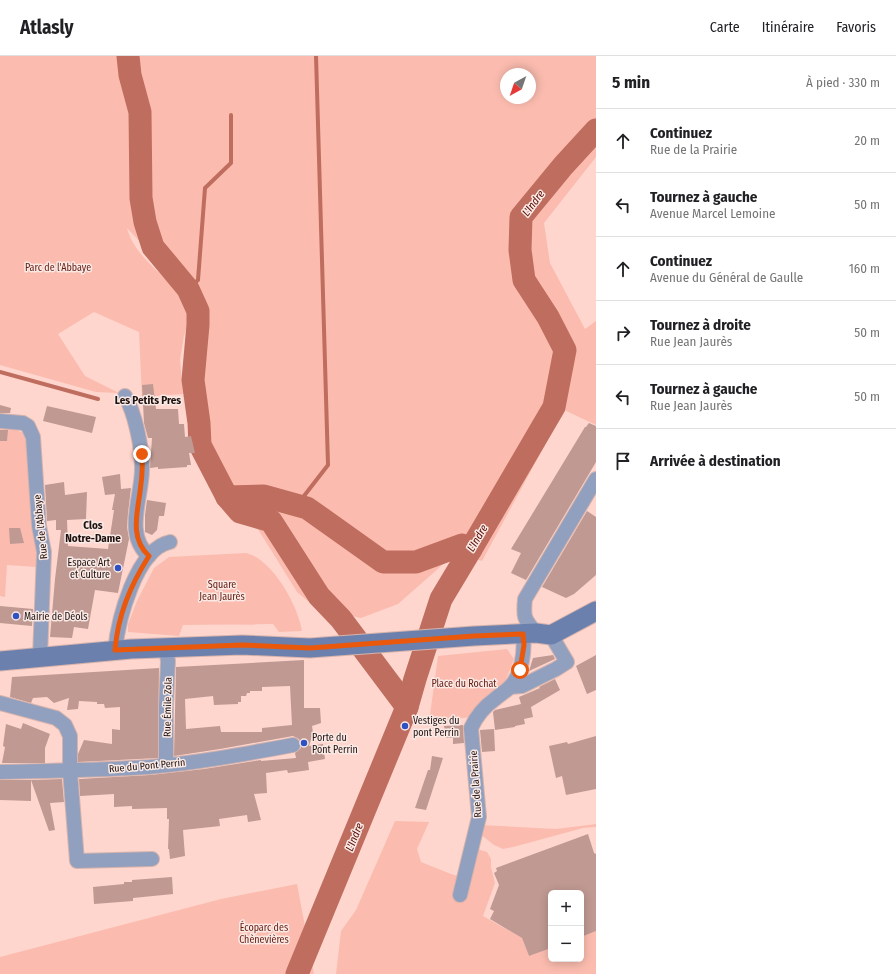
<!DOCTYPE html>
<html lang="fr">
<meta charset="utf-8">
<style>
body{margin:0;font-family:"Fira Sans Condensed",sans-serif;background:#f6f6f6;color:#202124}
.controls{position:absolute;right:12px;bottom:12px;display:grid;overflow:hidden;border-radius:6px;box-shadow:0 2px 10px #0003}
.controls button{width:36px;height:36px;display:grid;place-items:center;padding:0;border:0;border-bottom:1px solid #e0e0e0;background:#fff;color:#202124;font:20px sans-serif}
.compass{position:absolute;left:500px;top:12px;width:36px;height:36px;border-radius:50%;background:#fff;box-shadow:0 2px 10px #0003;rotate:220deg}
.stop{position:absolute;width:12px;height:12px;margin:-9px;border:3px solid #ea580c;border-radius:50%;background:#fff}
.stop.end{background:#ea580c;border-color:#fff;box-shadow:0 1px 4px #0008}
.list{margin:0;padding:0;list-style:none}
h2{display:flex;justify-content:space-between;align-items:center;height:52px;margin:0;padding:0 16px;font-size:17px}
h2 small{font-size:13px;font-weight:400;color:#757577}
.list li{display:grid;grid-template-columns:26px 1fr auto;gap:12px;align-items:center;box-sizing:border-box;height:64px;padding:0 16px;border-top:1px solid #e0e0e0}
.list b{display:block;font-size:15px;white-space:nowrap}
.list p{margin:0;font-size:13px;white-space:nowrap;color:#757577}
.list em{font-size:13px;font-style:normal;color:#757577}
.icon{flex:none;width:22px;height:22px;fill:none;stroke:currentColor;stroke-width:2;stroke-linecap:round;stroke-linejoin:round}
.map{position:relative;flex:none;width:596px;height:918px;overflow:hidden}
header{display:flex;align-items:center;gap:24px;box-sizing:border-box;height:56px;padding:0 20px;background:#fff;border-bottom:1px solid #e0e0e0}
header strong{font-size:19px}
nav{display:flex;gap:22px;margin-inline-start:auto;font-size:14px}
main{display:flex}
aside{flex:1;background:#fff}
.map>svg:first-child{display:block}
</style>
<header>
<strong>Atlasly</strong>
<nav><a>Carte</a><a>Itinéraire</a><a>Favoris</a></nav>
</header>
<main>
<div class="map">
<svg width="596" height="918" viewBox="0 0 596 918">
<rect width="100%" height="100%" fill="#fed6ce"/>
<g fill="#fbbcaf" fill-rule="evenodd">
<path d="M0 0H596V101L544 167 550 207 585 273 596 265V369L564 354 482 505 456 497 398 548 361 562 316 552 297 536 192 367 203 253 127 172C134 199 160 215 178 236 183 242 187 251 191 257L184 280 180 304 183 338 142 341 139 276 94 256 58 278 85 320 119 337 96 336 0 309ZM506 18H530V42H506Z"/>
<polygon points="0,370 9,371 26,378 38,490 37,511 7,509 5,541 0,540"/>
<path d="M246 497C272 503 298 549 302 575L279 576 273 568 183 569 179 580 128 576V568L137 545 154 512 169 501Z"/>
<polygon points="507,593 514,603 505,626 472,661 429,666 438,600"/>
<polygon points="395,765 429,766 417,793 421,806 451,818 468,823 477,793 487,796 491,803 491,811 495,827 483,860 522,882 529,900 551,892 551,903 581,903 581,881 596,875 596,918 336,918 341,875 356,854"/>
<polygon points="596,768 596,771 583,772 517,790 503,793 494,789 479,777 481,769 556,773"/>
<polygon points="297,828 314,918 0,918 0,901 221,843"/>
</g>
<g fill="none" stroke-linecap="round" stroke-linejoin="round">
<g stroke="#bf6d5e" stroke-width="4">
<polyline points="188,233 198,224 205,132 231,107 231,59"/>
<polyline points="0,316 98,343"/>
<polyline points="297,449 328,409 316,0"/>
</g>
<g stroke="#bf6d5e" stroke-width="23">
<polyline points="128,0 130,19 140,56 141,142 145,166 153,191 188,233 198,255 198,269 193,324 199,367 200,389 227,441 240,456 271,465 319,540 341,563 407,651"/>
<polyline points="227,441 264,440 307,452 383,506 416,506 462,489 471,493"/>
<polyline points="297,918 407,651 415,623 441,543 471,493 554,351 565,294 548,261 524,224 520,194 521,161 563,110 596,74"/>
</g>
</g>
<g fill="#bf9992" fill-rule="evenodd">
<polygon points="153,328 156,353 178,353 179,368 184,368 185,381 191,380 195,397 189,397 191,409 187,409 187,411 158,413 158,411 150,412 152,382 148,382 144,367 142,329"/>
<polygon points="0,349 11,352 10,357 0,357"/>
<polygon points="47,350 96,361 92,377 43,365"/>
<polygon points="589,367 596,370 596,406 526,524 511,517 521,497 511,493 585,371 586,371"/>
<polygon points="0,374 8,374 7,385 0,385"/>
<polygon points="120,418 121,433 131,432 128,457 127,471 129,483 118,537 95,534 88,573 74,571 72,582 50,581 55,523 61,474 56,474 56,464 47,465 45,429 64,426 65,439 87,436 86,463 67,464 68,490 108,493 114,454 112,454 115,438 105,439 102,421"/>
<polygon points="147,444 166,447 164,460 159,460 157,474 152,479 145,476 145,459"/>
<polygon points="587,455 596,461 596,519 574,538 566,542 542,531"/>
<polygon points="9,472 20,472 24,487 10,488"/>
<polygon points="0,550 33,553 32,570 0,567"/>
<polygon points="553,599 555,603 529,615 533,602"/>
<polygon points="596,599 596,634 587,638 576,610"/>
<path d="M304 604V652H320L321 667 312 670 313 677 309 690 323 688 325 703 308 706 309 714 288 717 287 714 266 717 267 737 254 738 261 764 248 766 247 759 219 763 220 770 183 774 185 800 170 803 169 793H168L169 763H167V752L132 753V750L114 751V738L80 740 79 723 150 719 204 713 261 704V705L296 702 295 697 301 692V688L299 683 293 680 220 693 174 700 176 611ZM290 630 292 669 262 672V676H221L220 670 186 673 185 643 213 640 214 649 238 648V646H241V640H246L247 637H250V635H262V631Z"/>
<polygon points="159,612 158,702 78,706 78,698 84,684 112,688 112,673 120,674 120,651 105,652 104,648 97,648 97,646 79,645 78,653 67,654 69,642 54,647 47,641 33,642 31,647 10,641 12,621"/>
<polygon points="555,623 560,634 531,651 533,661 524,663 525,668 515,670 515,671 495,674 493,656 495,654 521,648 519,641 540,632 539,631"/>
<polygon points="23,667 50,678 45,692 45,707 2,707 5,691 3,690 6,668 21,673"/>
<polygon points="463,669 464,687 453,688 453,682 446,682 444,670"/>
<polygon points="494,673 495,695 482,696 480,674"/>
<polygon points="596,680 596,733 566,739 562,720 556,722 549,690 567,686 568,688"/>
<polygon points="432,700 443,702 426,754 415,752 428,714 430,714"/>
<polygon points="62,723 64,746 50,747 55,774 49,775 31,724"/>
<polygon points="0,724 31,724 31,745 0,744"/>
<polygon points="588,778 594,797 596,798 596,875 581,881 581,837 551,837 551,892 529,900 522,882 490,863 494,855 490,853 499,829 494,817 497,815 496,812"/>
<polygon points="172,821 173,838 133,842 133,845 94,848 93,831 124,828 124,826 132,826 132,824"/>
</g>
<g fill="none" stroke-linecap="round" stroke-linejoin="round">
<g stroke="#d6b3ac" stroke-width="16">
<g id="street">
<path d="M125 340C135 357 142 391 142 411 143 439 123 478 149 500"/>
<polyline points="0,365 23,367 28,370 33,381 39,470 44,496 40,601"/>
<path d="M536 577C524 563 523 561 525 543L596 423"/>
<path d="M115 595C118 564 136 493 170 486"/>
<polyline points="510,631 522,630 556,613 567,606 551,579"/>
<polyline points="0,647 56,662 65,669 70,680 70,715 77,805 152,803"/>
<polyline points="166,709 166,650 168,605 166,592"/>
<path d="M0 716C50 715 99 714 149 711 197 707 245 698 293 689"/>
<path d="M460 839 479 761 471 672C476 661 485 650 495 643 499 639 505 636 510 631 522 618 525 596 523 578"/>
</g>
</g>
<g stroke="#d6b3ac" stroke-width="21">
<polyline id="secondary" points="0,605 131,593 242,589 310,592 474,580 536,577 551,579 596,555"/>
</g>
<use href="#street" stroke="#92a0bf" stroke-width="14"/>
<use href="#secondary" stroke="#6c80ad" stroke-width="19"/>
</g>
<g fill="none" stroke-linecap="round" stroke-linejoin="round">
<path stroke="#ea580c" stroke-width="5" d="M142 398C143 411 142 423 140 436 137 458 130 483 149 500 130 530 118 559 115 594L242 589 310 592 474 580 523 578 524 589 520 614"/>
</g>
<g fill="#2f52c2" stroke="#faeae6" stroke-width="1.5">
<circle cx="118" cy="512" r="4"/>
<circle cx="16" cy="560" r="4"/>
<circle cx="405" cy="670" r="4"/>
<circle cx="304" cy="687" r="4"/>
</g>
<g text-anchor="middle" stroke-width="3" stroke-linejoin="round" paint-order="stroke">
<g font-size="10" fill="#651a0f" stroke="#faeae6">
<text x="58" y="215">Parc de l'Abbaye</text>
<text x="222" y="532">Square<tspan x="222" dy="12">Jean Jaurès</tspan></text>
<text x="464" y="631">Place du Rochat</text>
<text x="264" y="875">Écoparc des<tspan x="264" dy="12">Chènevières</tspan></text>
</g>
<g font-size="10" fill="#1f110f" stroke="#faeae6">
<text transform="translate(40 471) rotate(-96)" y="4">Rue de l'Abbaye</text>
<text transform="translate(167 651) rotate(-89)" y="4">Rue Émile Zola</text>
<text transform="translate(147 709) rotate(-5)" y="4">Rue du Pont Perrin</text>
<text transform="translate(475 728) rotate(-94)" y="4">Rue de la Prairie</text>
</g>
<g font-size="10" fill="#1f110f" stroke="#faeae6" text-anchor="start">
<text x="110" y="510" text-anchor="end">Espace Art<tspan x="110" dy="12">et Culture</tspan></text>
<text x="24" y="564">Mairie de Déols</text>
<text x="413" y="668">Vestiges du<tspan x="413" dy="12">pont Perrin</tspan></text>
<text x="312" y="685">Porte du<tspan x="312" dy="12">Pont Perrin</tspan></text>
</g>
<g font-size="11" font-style="italic" fill="#580b02" stroke="#faeae6">
<text transform="translate(533 147) rotate(-53)" y="4">L'Indre</text>
<text transform="translate(477 482) rotate(-59)" y="4">L'Indre</text>
<text transform="translate(354 781) rotate(-68)" y="4">L'Indre</text>
</g>
<g font-size="11" font-weight="bold" fill="#1f110f" stroke="#faeae6">
<text x="148" y="348">Les Petits Pres</text>
<text x="93" y="473">Clos<tspan x="93" dy="13">Notre-Dame</tspan></text>
</g>
</g>
</svg>
<div class="controls">
<button>+</button>
<button>−</button>
</div>
<svg class="compass" viewBox="-18 -18 36 36"><path d="M0-13l5 13h-10z" fill="#e53935"/><path d="M0 13l5-13h-10z" fill="#757577"/></svg>
<div class="stop" style="left:520px;top:614px"></div>
<div class="stop end" style="left:142px;top:398px"></div>
</div>
<aside>
<h2>5 min<small>À pied · 330 m</small></h2>
<ul class="list">
<li><svg class="icon" aria-label="ahead" viewBox="0 0 24 24"><path d="M12 20V5M6 11l6-6 6 6"/></svg><div><b>Continuez</b><p>Rue de la Prairie</p></div><em>20 m</em></li>
<li><svg class="icon" aria-label="left" viewBox="0 0 24 24"><path d="M17 20v-9H6M10 6l-5 5 5 5"/></svg><div><b>Tournez à gauche</b><p>Avenue Marcel Lemoine</p></div><em>50 m</em></li>
<li><svg class="icon" aria-label="ahead" viewBox="0 0 24 24"><path d="M12 20V5M6 11l6-6 6 6"/></svg><div><b>Continuez</b><p>Avenue du Général de Gaulle</p></div><em>160 m</em></li>
<li><svg class="icon" aria-label="right" viewBox="0 0 24 24"><path d="M7 20v-9h11M14 6l5 5-5 5"/></svg><div><b>Tournez à droite</b><p>Rue Jean Jaurès</p></div><em>50 m</em></li>
<li><svg class="icon" aria-label="left" viewBox="0 0 24 24"><path d="M17 20v-9H6M10 6l-5 5 5 5"/></svg><div><b>Tournez à gauche</b><p>Rue Jean Jaurès</p></div><em>50 m</em></li>
<li><svg class="icon" aria-label="arrive" viewBox="0 0 24 24"><path d="M6 21V4h12l-3 4 3 4H6"/></svg><div><b>Arrivée à destination</b></div></li>
</ul>
</aside>
</main>
